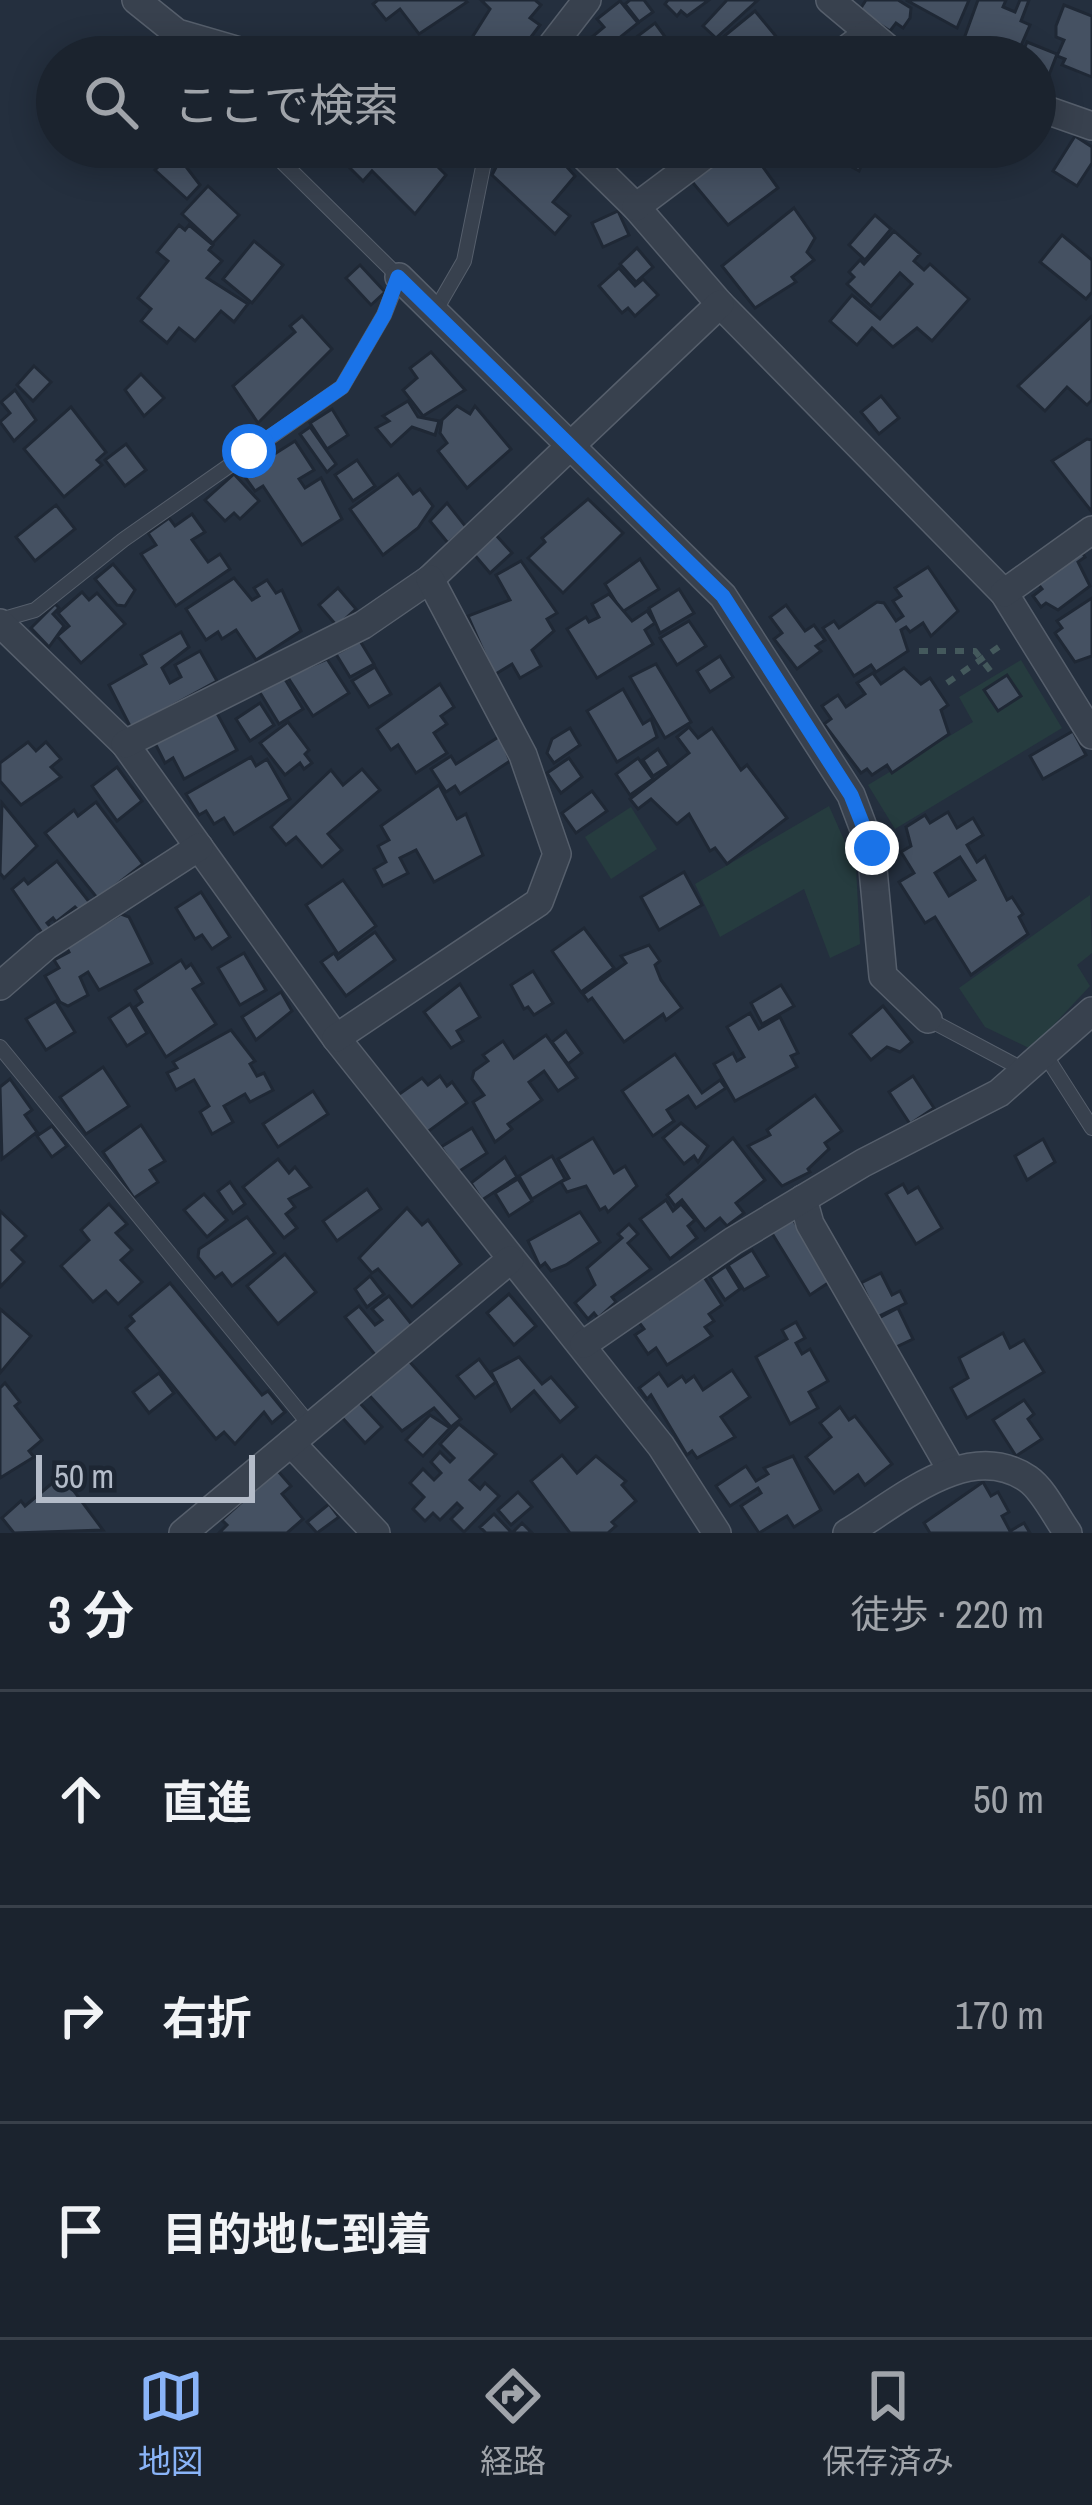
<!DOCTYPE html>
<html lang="ja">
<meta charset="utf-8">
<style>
body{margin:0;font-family:"Archivo Narrow","Noto Sans JP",sans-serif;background:#242b36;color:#f1f3f6}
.scale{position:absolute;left:36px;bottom:30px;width:219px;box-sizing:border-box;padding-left:12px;border:6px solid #b4bcc9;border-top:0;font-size:33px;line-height:42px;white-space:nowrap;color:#b4bcc9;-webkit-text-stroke:9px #1d2633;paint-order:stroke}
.stop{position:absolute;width:36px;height:36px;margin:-27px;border:9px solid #1a73e8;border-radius:50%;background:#fff}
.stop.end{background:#1a73e8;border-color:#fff;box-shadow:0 3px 12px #0008}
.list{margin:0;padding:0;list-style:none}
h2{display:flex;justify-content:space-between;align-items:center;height:156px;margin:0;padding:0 48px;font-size:51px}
h2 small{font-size:39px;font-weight:400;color:#a0a4aa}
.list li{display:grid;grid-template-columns:78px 1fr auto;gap:36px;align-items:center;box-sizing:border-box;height:216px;padding:0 48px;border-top:3px solid #39404a}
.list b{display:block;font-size:45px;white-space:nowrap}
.list em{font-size:39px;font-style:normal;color:#a0a4aa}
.icon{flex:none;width:66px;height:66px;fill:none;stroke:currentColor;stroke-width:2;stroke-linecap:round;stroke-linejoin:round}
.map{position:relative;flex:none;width:1092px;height:1533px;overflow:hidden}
.search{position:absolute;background:#1b232e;box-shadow:0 6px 30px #0003;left:36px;right:36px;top:36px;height:132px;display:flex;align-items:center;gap:30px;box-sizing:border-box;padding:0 42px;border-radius:66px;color:#a0a4aa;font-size:45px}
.sheet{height:804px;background:#1b232e}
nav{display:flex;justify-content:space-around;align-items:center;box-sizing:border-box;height:168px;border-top:3px solid #39404a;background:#1b232e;font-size:33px;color:#a0a4aa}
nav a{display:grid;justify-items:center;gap:6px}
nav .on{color:#8ab4f8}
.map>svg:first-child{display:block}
</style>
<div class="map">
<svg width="1092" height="1533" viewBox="0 0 1092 1533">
<rect width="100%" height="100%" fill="#242f3e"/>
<g fill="#263c3f">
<polygon points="1021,660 1062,728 895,829 868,785 973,722 959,697"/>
<polygon points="829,806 856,867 860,944 830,958 804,889 720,937 695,884"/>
<polygon points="631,807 657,849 611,879 585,837"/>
<polygon points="1090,895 1092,953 1077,965 1090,986 1031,1049 985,1027 959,988"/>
</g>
<g fill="#455162" stroke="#1f2835" stroke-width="3" fill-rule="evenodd">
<polygon points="378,0 465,0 467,2 419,34 400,9 386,20 373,4"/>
<polygon points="481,0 535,0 541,5 530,18 540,25 516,57 509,52 504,57 483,57 468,44 490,9"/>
<polygon points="630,0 644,0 653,12 639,22 625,4"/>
<polygon points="668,0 709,0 687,16 681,11 677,16 665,4"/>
<polygon points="727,0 758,0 716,38 703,26"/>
<polygon points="866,0 898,0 911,8 910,18 903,28 896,23 890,31 859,11"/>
<polygon points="906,0 969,0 957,28"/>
<polygon points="978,0 1006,0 1003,7 1015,12 1020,0 1029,0 1021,21 1030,25 1016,57 985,57 961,47"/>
<polygon points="620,1 638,23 603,51 592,37 604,27 597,19"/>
<polygon points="1064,5 1092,16 1092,77 1062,65 1065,59 1057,56 1064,40 1056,37 1056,26"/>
<polygon points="755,11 793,57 711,57 706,51"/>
<polygon points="655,23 671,45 656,57 610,57"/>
<polygon points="1027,42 1057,54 1042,93 1035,90 1035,57 1021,57"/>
<polygon points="1075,136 1092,147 1092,163 1077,186 1053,171"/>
<polygon points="351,147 428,147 423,152 446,175 415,214 372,171 363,181 340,158"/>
<polygon points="501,147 549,147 575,176 553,202 570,216 555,234 492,175 503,154"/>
<polygon points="731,147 782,147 760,163 778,188 728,225 689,178"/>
<polygon points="817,147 865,147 869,149 859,171"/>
<polygon points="174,151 200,185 187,199 155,170"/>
<polygon points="208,186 239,215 213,243 182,214"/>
<polygon points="794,208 815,238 807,252 814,260 792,277 796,282 755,308 722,266"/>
<polygon points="618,211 629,235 603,247 592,223"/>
<polygon points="875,215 891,229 865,260 849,245"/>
<polygon points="179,225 185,230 189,225 213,245 209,250 222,261 207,278 248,304 234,322 221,311 195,341 179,328 167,343 141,321 151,309 138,298 168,261 157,252"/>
<polygon points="894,231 920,254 914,261 924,270 930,264 969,299 932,341 917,328 893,347 872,328 857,345 830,321 852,295 880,319 912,284 900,273 871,306 847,284 854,277 849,272 860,260 864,264"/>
<polygon points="1062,235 1092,260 1092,292 1086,299 1040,262"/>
<polygon points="254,241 283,265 252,303 223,279"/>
<polygon points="637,248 653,267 636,282 620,264"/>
<polygon points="360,265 385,292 371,305 346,278"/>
<polygon points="619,268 635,286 643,279 658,295 635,316 628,308 622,313 599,286"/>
<polygon points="302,316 332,349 258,423 233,386 295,332 290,326"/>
<polygon points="1092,316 1092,400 1087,405 1067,387 1045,411 1018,386"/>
<polygon points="431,352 465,390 423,416 403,390 417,378 410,368"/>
<polygon points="34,366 51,382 33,401 17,385"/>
<polygon points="141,374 164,398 144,416 125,390"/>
<polygon points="15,390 36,420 14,441 0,422 10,413 1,402"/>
<polygon points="881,396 899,418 879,434 861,412"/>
<polygon points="408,401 418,417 439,421 435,435 412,427 391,446 376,428 389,421 383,416"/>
<polygon points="457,406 470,414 475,406 511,449 467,488 438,451 447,443 440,433 442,420"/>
<polygon points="71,407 106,452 97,460 102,465 64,497 24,449"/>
<polygon points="332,409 348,435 327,449 310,423"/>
<polygon points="310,427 336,464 327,472 300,434"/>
<polygon points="1087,439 1092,440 1092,512 1052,461"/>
<polygon points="295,441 314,470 299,479 305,488 321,478 342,519 302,545 263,486 255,491 243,474"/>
<polygon points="126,444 146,470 125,486 105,460"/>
<polygon points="357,460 375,486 353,501 335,475"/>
<polygon points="234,474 259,501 240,519 234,513 225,521 205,500"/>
<polygon points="398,474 413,494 420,489 433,506 418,528 383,555 350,509"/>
<polygon points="588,499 623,533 563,593 528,558 545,542 542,538"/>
<polygon points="447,503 466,527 448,543 430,521"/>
<polygon points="56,505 75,529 35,561 16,537"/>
<polygon points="192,514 205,532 192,540 208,562 220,554 230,569 176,606 141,554 156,545 148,533 169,518 175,526"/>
<polygon points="495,534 512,553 490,573 473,553"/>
<polygon points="1080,549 1085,557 1078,562 1090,586 1058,610 1046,603 1041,607 1033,596 1042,589 1038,584"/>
<polygon points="640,559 659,589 622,612 605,584"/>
<polygon points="521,561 557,613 547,619 554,631 532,650 541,666 520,678 512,664 494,675 468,616 510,600 496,575"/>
<polygon points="113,564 135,590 125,606 117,605 95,579"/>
<polygon points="928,567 958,611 931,636 923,623 910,632 906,627 901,630 908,651 876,672 871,665 854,676 823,628 834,621 839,628 877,602 884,603 896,621 903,616 893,601 901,596 895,588"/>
<polygon points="234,578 252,600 259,596 254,588 267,580 276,593 282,590 301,631 256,660 236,630 222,639 218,632 206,640 186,609"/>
<polygon points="338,588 356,609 337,626 319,605"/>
<polygon points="679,589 694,613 660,633 649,608"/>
<polygon points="82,592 89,600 97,593 125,624 81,663 57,636 69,626 58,613"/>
<polygon points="609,594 632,621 647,611 655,623 645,630 653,644 597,678 567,629 586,617 589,622 599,617 592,604"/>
<polygon points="1092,598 1092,656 1075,662 1055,633 1062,628 1057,621"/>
<polygon points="55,604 59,608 53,614 64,626 49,647 31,628"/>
<polygon points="786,605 805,631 814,625 825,640 816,646 821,651 797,669 774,639 782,633 770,617"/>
<polygon points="689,621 706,646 677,665 660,638"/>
<polygon points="181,632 189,647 162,668 170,683 181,677 175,665 200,651 217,681 131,728 109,685 146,664 141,655"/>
<polygon points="360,641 374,664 350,677 336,654"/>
<polygon points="720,656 733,677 710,692 697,671"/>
<polygon points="327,659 349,693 313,716 287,676"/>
<polygon points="656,664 691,722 665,738 630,677"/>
<polygon points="375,667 391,694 369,707 352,681"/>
<polygon points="904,668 921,684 930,678 948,705 941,710 949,734 892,773 887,765 872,775 867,769 861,773 824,724 831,719 822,706 838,695 846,707 865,694 857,683 873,673 881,684"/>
<polygon points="1007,675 1021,696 998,711 984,690"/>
<polygon points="283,676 303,709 279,724 259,691"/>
<polygon points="440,684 454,707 441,716 447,724 434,733 447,753 416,773 398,745 391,750 377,729"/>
<polygon points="623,689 643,724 651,719 657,737 617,762 587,711"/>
<polygon points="260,703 274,725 250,741 236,719"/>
<polygon points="214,708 237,750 184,779 173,758 165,763 154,741"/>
<polygon points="288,722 309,750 305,754 312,763 304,769 300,763 285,775 260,743"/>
<polygon points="689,727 698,738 712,728 741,770 747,765 787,818 727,864 715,848 710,851 689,814 677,824 651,799 638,809 630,799 689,753 677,737"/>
<polygon points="570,728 580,745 554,763 547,753 552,739"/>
<polygon points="1073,731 1086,755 1043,779 1030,756"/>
<polygon points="500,736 510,761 460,794 455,786 446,792 431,769 451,756 456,764"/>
<polygon points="28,742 36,751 46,742 61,759 51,767 61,777 21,805 0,781 0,763"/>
<polygon points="658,749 669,766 653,776 643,760"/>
<polygon points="251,757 256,766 267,759 290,799 234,834 224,818 214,824 206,811 199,815 186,794"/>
<polygon points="569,758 582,777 561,793 547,773"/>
<polygon points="638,758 653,779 630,795 616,774"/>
<polygon points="117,767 142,801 117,821 92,786"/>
<polygon points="362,769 380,790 328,834 342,850 322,867 296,837 286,845 271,827 331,770 343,785"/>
<polygon points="439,785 457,819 466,814 483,855 434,882 416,850 400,858 408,873 383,886 374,869 386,862 378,846 389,840 381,826"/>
<polygon points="592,791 607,811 576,833 562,813"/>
<polygon points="96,802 143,864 98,899 45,833 74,810 78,816"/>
<polygon points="2,803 37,846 4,878 0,873"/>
<path d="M948 812 957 828 973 818 983 835 967 845 977 862 985 856 1007 900 1012 897 1023 914 1019 917 1028 934 971 975 935 917 925 923 899 882 914 873 901 852 911 846 906 827 925 815 930 823ZM960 857 975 880 949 896 935 873Z"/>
<polygon points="57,861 90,903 79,911 75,907 56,922 53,918 47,923 53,930 45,937 12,889 24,879 28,884"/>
<polygon points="684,872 702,905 659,930 641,897"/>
<polygon points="343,880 376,926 338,954 306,905"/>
<polygon points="201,892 230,937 212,949 202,935 195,939 176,908"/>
<polygon points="121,914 129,917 152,963 99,990 88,972 80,977 88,995 68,1006 60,1002 45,976 59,968 54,960 69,952 66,946"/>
<polygon points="584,928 614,968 581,992 552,951"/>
<polygon points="375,932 395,960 346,996 321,962 334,953 338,959"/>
<polygon points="649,945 660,961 655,965 661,980 682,1008 666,1020 663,1014 624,1042 592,998 588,1001 583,994 626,963 621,956"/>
<polygon points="244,953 266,990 240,1005 218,968"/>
<polygon points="181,960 186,968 191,964 203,983 193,989 216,1024 166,1057 135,1007 142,1002 135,990"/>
<polygon points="533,971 553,1003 534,1015 528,1007 524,1009 511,985"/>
<polygon points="460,984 480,1017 457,1031 463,1041 451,1048 424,1012"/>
<polygon points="781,985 794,1006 762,1024 751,1003"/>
<polygon points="281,992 292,1011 256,1040 242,1017"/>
<polygon points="56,1001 75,1032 46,1050 26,1019"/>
<polygon points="130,1004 147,1033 127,1046 109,1018"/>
<polygon points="883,1006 912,1042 900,1052 887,1047 871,1060 850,1034"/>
<polygon points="750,1013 759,1029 780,1017 798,1053 791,1056 797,1067 735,1101 714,1064 733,1053 737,1061 744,1057 727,1027"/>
<polygon points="231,1030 255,1061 250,1064 257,1076 264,1073 273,1090 250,1102 245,1094 224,1106 233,1122 212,1134 200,1112 209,1106 194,1080 176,1090 167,1073 177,1068 173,1062"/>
<polygon points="566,1031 582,1053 568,1064 552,1042"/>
<polygon points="546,1035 577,1078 558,1091 544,1071 529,1082 542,1100 508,1124 512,1129 495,1142 473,1102 484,1095 472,1079 474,1071 488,1061 483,1055 503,1041 514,1058"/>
<polygon points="675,1054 702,1093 720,1080 726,1088 696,1108 688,1096 667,1110 674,1121 653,1136 622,1091"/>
<polygon points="103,1067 129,1106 86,1134 60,1097"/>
<polygon points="440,1076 447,1086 452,1082 467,1103 426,1133 398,1095 422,1078 428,1085"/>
<polygon points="913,1076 934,1108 910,1124 889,1092"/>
<polygon points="10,1079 32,1110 25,1115 37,1132 2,1159 0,1087"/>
<polygon points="313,1091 328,1114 278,1147 263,1124"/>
<polygon points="815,1095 842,1131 825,1143 829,1149 808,1169 810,1172 782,1186 748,1146 770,1135 767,1130"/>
<polygon points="681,1123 708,1146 698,1162 694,1156 684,1164 663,1138"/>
<polygon points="141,1125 165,1161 150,1170 158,1182 134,1198 103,1152"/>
<polygon points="52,1126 67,1146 52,1157 37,1136"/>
<polygon points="472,1128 487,1153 458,1172 441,1147"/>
<polygon points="593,1138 614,1173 625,1166 637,1186 608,1212 605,1207 600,1210 586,1186 567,1192 561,1182 569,1178 558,1159"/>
<polygon points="733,1138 765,1180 736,1203 744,1213 727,1226 720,1218 705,1230 682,1200 675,1206 667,1195"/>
<polygon points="1043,1139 1055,1162 1027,1180 1015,1156"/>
<polygon points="552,1156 565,1179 532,1199 519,1176"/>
<polygon points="505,1157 517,1177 482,1200 471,1183"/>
<polygon points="278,1159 289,1173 295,1167 311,1187 289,1199 295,1207 286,1214 297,1228 284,1238 243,1187"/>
<polygon points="518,1179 532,1201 509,1216 495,1193"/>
<polygon points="230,1182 245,1204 233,1213 218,1191"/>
<polygon points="903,1184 908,1193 918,1187 942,1228 916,1244 886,1194"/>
<polygon points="367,1189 381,1209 337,1241 323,1221"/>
<polygon points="204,1194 227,1220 207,1237 184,1210"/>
<polygon points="666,1200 673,1211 681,1204 695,1220 688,1226 697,1238 670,1259 640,1219"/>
<polygon points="109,1204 127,1224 116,1233 132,1250 121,1260 142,1282 118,1304 106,1291 93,1302 61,1266 89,1240 81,1230"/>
<polygon points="407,1208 422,1225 428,1220 461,1264 412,1307 378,1269 372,1273 359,1258"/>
<polygon points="0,1211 26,1236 12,1250 24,1262 0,1287"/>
<polygon points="580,1212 600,1242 566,1265 551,1271 545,1263 540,1267 528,1241"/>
<polygon points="791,1216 831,1281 810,1295 770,1230"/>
<polygon points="247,1217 275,1253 232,1286 222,1273 215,1278 198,1257 199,1249"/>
<polygon points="629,1224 638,1234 628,1243 651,1269 612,1297 616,1302 598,1318 594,1313 588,1319 575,1303 595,1285 587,1268 622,1238 618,1234"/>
<polygon points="752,1250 768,1276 744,1290 728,1265"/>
<polygon points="285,1254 316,1292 278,1324 247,1286"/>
<polygon points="726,1266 740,1289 725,1300 710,1277"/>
<polygon points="881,1273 892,1295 900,1291 906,1303 877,1317 861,1283"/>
<polygon points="370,1276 384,1294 367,1307 355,1289"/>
<polygon points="704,1277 722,1305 709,1314 714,1321 705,1327 712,1336 667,1365 656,1348 648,1354 635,1335 644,1329 638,1321"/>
<polygon points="170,1283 262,1395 268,1391 285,1412 272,1423 264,1412 235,1444 224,1432 216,1439 126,1328 134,1321 130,1316"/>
<polygon points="509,1294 536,1326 514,1345 487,1313"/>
<polygon points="389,1296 413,1326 376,1356 345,1317 359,1306 375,1325 382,1320 372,1309"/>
<polygon points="898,1308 913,1339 894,1348 879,1318"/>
<polygon points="0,1309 31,1336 0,1373"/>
<polygon points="796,1322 805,1338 796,1343 802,1354 810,1349 828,1381 809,1392 818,1408 790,1424 756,1357 787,1339 782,1330"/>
<polygon points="1003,1333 1010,1348 1024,1340 1044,1372 967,1418 951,1388 968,1378 959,1358"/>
<polygon points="519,1357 542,1384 551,1377 577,1407 560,1422 534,1391 511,1411 491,1372"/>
<polygon points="479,1359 496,1382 475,1398 457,1376"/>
<polygon points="408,1360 461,1419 451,1427 434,1408 402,1431 369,1395"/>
<polygon points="732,1370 750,1397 721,1417 735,1437 697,1458 692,1451 687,1455 651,1395 647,1399 639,1388 659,1373 668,1386 682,1376 686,1382 694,1376 703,1390"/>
<polygon points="159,1373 174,1393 149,1413 133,1392"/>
<polygon points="5,1383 20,1402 15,1406 42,1440 29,1451 34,1457 0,1478 0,1388"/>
<polygon points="356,1399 382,1427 365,1443 339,1414"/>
<polygon points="1024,1400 1034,1414 1028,1419 1042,1439 1016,1456 993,1420"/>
<polygon points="840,1407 849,1420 855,1416 892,1464 865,1485 858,1475 834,1493 806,1457 831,1437 820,1423"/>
<polygon points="430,1415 450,1428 423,1456 406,1440"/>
<polygon points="459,1424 496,1454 470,1480 480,1489 485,1483 499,1496 464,1532 451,1519 462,1508 457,1503 440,1520 433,1513 425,1521 413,1509 424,1497 410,1483 423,1469 434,1480 441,1473 431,1462 440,1452 450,1462 454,1458 440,1444"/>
<polygon points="562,1455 577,1473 596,1456 626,1481 622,1485 636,1501 612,1522 616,1526 608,1533 570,1533 531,1481"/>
<polygon points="793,1456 821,1510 794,1527 787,1516 759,1533 741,1506 761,1493 758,1488 730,1506 716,1486 746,1466 756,1481 768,1474 764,1468"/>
<polygon points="277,1470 291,1486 282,1494 303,1519 287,1533 219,1533 227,1525 222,1520"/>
<polygon points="62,1475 103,1530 14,1533 2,1518 21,1501 25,1506"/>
<polygon points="983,1482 991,1496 998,1492 1009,1512 1002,1516 1010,1531 1024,1523 1030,1533 930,1533 924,1523"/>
<polygon points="518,1492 532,1507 511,1525 498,1510"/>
<polygon points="329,1504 339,1517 317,1533 307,1522"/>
<polygon points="494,1514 512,1533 522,1523 532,1533 486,1533 480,1527"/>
</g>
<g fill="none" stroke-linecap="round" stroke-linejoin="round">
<g stroke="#565f6c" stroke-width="16">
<g id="service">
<polyline points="434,313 464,261 487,147"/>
<polyline points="0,620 35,610 123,540 342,387 384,315 399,277 267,147"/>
<polyline points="928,1019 1022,1069"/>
<polyline points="0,1047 310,1425"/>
<polyline points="1046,1056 1092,1128"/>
</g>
</g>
<g stroke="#565f6c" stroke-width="30">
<g id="minor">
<polyline points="136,0 177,33 260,57"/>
<polyline points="830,0 898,57"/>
<polyline points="543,57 587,0"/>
<polyline points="836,57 867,34"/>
<polyline points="1035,106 1092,126"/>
<polyline points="575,147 636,207 720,304 1004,593 1092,735"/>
<polyline points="636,207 716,147"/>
<polyline points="399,277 723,596 851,795 871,848 883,976 928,1019"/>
<polyline points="1004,593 1092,530"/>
<polyline points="0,623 125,744 336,1038 661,1446 717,1533"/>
<polyline points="125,744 363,625 430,579 720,304"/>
<polyline points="0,986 46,946 199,847"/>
<polyline points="336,1038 539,902 557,854 523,755 430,579"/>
<polyline points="803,1199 810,1224 952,1471"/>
<polyline points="584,1344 733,1241 863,1163 999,1093 1092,1011"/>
<polyline points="291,1443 376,1533"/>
<polyline points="183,1533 510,1260"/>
<path d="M847 1533C899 1502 968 1438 1028 1479 1044 1490 1056 1517 1068 1533"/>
</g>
</g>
<g stroke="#44595c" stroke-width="6" stroke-dasharray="9 9" stroke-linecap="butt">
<polyline points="919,651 975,651 992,673"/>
<polyline points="947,683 1003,644"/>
</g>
<use href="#service" stroke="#38414e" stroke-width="14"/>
<use href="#minor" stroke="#38414e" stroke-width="27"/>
</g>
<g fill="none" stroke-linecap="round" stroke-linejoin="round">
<polyline stroke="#1a73e8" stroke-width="15" points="249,451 342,387 384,315 398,277 723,596 851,795 872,848"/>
</g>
</svg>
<div class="scale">50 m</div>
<div class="stop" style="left:249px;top:451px"></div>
<div class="stop end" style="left:872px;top:848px"></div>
<div class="search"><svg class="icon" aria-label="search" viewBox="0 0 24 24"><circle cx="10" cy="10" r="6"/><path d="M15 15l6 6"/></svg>ここで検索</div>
</div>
<section class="sheet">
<h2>3 分<small>徒歩 · 220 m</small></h2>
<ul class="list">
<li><svg class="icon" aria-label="ahead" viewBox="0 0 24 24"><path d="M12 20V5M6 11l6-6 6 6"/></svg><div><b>直進</b></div><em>50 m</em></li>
<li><svg class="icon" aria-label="right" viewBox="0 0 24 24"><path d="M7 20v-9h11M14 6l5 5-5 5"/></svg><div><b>右折</b></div><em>170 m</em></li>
<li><svg class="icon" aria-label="arrive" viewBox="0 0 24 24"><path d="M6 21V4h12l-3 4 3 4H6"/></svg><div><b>目的地に到着</b></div></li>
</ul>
</section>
<nav>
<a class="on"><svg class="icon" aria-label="map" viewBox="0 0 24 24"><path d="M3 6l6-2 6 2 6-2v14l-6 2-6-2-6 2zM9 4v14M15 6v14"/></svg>地図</a>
<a><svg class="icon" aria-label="directions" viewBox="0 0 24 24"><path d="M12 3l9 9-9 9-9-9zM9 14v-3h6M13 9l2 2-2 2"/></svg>経路</a>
<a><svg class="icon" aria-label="saved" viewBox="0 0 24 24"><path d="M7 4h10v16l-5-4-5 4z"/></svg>保存済み</a>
</nav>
